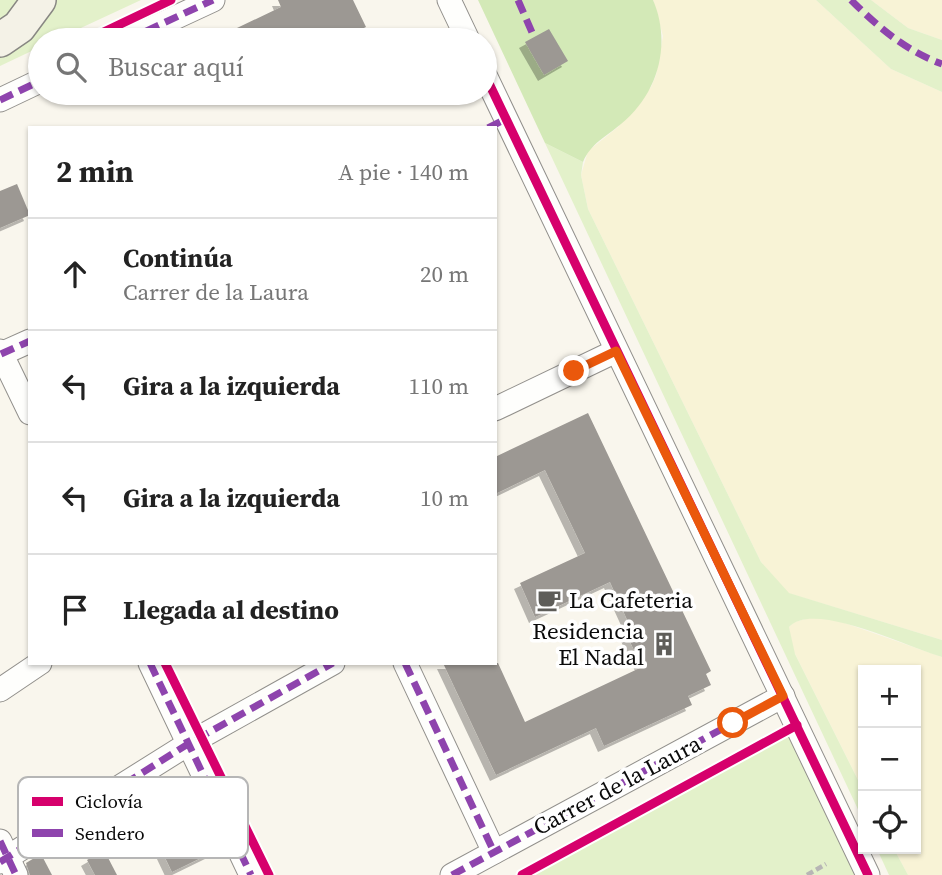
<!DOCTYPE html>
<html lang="es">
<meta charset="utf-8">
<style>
body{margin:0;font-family:"Source Serif 4",serif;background:#f6f6f6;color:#222}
.controls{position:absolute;right:21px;bottom:21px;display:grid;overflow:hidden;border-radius:0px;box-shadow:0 2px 5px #0004}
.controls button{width:63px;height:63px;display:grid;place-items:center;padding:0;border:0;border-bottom:2px solid #e0e0e0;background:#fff;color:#222;font:35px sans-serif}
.stop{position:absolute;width:21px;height:21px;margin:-16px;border:5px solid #ea580c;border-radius:50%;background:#fff}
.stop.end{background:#ea580c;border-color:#fff;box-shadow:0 2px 7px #0008}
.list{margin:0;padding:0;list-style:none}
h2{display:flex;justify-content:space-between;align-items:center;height:91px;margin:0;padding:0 28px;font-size:30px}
h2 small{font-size:23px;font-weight:400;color:#767676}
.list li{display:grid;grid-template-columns:46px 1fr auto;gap:21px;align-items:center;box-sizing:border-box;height:112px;padding:0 28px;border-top:2px solid #e0e0e0}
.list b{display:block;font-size:26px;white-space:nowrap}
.list p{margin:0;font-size:23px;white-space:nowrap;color:#767676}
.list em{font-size:23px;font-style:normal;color:#767676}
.icon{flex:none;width:38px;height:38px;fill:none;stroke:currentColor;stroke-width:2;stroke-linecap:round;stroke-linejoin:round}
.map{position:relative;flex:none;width:942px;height:875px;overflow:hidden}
.search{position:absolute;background:#fff;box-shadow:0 2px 5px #0004;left:28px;top:28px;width:469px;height:77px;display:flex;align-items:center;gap:18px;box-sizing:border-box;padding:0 24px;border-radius:38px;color:#767676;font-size:26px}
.panel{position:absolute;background:#fff;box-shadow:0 2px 5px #0004;left:28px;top:126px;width:469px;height:539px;border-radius:0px}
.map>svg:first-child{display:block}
</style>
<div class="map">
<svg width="942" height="875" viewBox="0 0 942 875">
<defs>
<filter id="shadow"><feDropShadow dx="-6" dy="6" stdDeviation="0" flood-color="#0004"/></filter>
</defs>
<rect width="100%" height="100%" fill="#f9f6ed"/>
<g fill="#f8f3d6">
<polygon points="653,0 816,0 891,69 942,92 942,640 788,593 761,562 588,209 581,175 588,151 618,127 651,87 656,75 663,36"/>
<polygon points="871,0 942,0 942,40 908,28"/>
<polygon points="813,617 839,621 942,657 942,875 908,875 894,849 916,849 916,670 863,670 863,790 792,648 789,627 794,622"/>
</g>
<g fill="#e3f1ca">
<polygon points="0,0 141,0 55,40 40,40 40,47 0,66"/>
<polygon points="816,0 871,0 908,28 942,40 942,92 891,69"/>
<path d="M545 143 583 162 581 175 588 209 761 562 789 593 942 640V657C909 648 814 600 789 627L795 654 863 790V820Z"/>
<polygon points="797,725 865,869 855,875 522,875"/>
<polygon points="877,849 894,849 908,875 889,875"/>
</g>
<path fill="#d3e9b7" d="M478 0H653C672 44 658 94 621 124 606 137 591 143 583 162L545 143Z"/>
<g fill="#9c9893" filter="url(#shadow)">
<polygon points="278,0 353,0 366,27 339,40 212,40 281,7"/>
<polygon points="549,29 568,61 544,75 525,42"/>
<polygon points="17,184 30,215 0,228 0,191"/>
<polygon points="588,413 711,671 706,674 711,685 688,696 692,705 604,746 596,728 496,775 443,663 498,663 525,722 642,667 624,629 630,626 610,582 535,617 520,583 585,553 545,470 495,494 495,457"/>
<polygon points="191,808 213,852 172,872 151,828"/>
<polygon points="104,850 117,875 95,875 87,860"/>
<polygon points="41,854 52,875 30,875 26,863"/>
</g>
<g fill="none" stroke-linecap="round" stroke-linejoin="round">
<g stroke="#92908c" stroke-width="25">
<g id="street">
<polyline points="449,0 468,40"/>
<polyline points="127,40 213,0"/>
<polyline points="485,75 868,875"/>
<polyline points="0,100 40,81"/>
<polyline points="0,351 30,413"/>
<polyline points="1,354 30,341"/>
<polyline points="495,409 616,351"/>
<polyline points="150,663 251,875"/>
<polyline points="405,663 494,852"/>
<polyline points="0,690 40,663"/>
<polyline points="0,841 16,875"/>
<polyline points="0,862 188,744 333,663"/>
<polyline points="452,875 783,696"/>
</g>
</g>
<g stroke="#888783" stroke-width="36">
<polyline id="secondary" points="0,40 19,27 39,0"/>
</g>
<polyline stroke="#b7b6b5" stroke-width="4.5" stroke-dasharray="7 3.5" stroke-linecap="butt" points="807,875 826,864"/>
<use href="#street" stroke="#fefefc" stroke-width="23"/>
<use href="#secondary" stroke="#f4f2e7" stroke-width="33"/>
<g stroke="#8e44ad" stroke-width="7" stroke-dasharray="14 7" stroke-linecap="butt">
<polyline points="518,0 534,37"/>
<path d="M851 0C878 27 906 51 942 64"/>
<polyline points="127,40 213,0"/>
<polyline points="0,100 40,81"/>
<polyline points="488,128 506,119"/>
<polyline points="1,354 30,341"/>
<polyline points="150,663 251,875"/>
<polyline points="405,663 494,852"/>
<polyline points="0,841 16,875"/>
<polyline points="0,862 188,744 333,663"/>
<polyline points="452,875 783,696"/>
</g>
<g stroke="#fff" stroke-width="13">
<g id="cycleway">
<polyline points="87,40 171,0"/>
<polyline points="485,75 868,875"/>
<polyline points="165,663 269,875"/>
<polyline points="522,875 797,725"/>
</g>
</g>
<use href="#cycleway" stroke="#d6006c" stroke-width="9"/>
</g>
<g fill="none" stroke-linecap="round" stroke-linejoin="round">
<polyline stroke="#ea580c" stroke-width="9" points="574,371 616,351 783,696 733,723"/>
</g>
<defs>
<g id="cafe-bare" transform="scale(1.89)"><path d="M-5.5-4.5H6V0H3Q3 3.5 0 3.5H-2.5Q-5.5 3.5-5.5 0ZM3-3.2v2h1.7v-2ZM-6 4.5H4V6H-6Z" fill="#5e5d59" stroke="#fff" stroke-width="2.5" paint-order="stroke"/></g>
<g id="building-bare" transform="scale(1.89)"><path d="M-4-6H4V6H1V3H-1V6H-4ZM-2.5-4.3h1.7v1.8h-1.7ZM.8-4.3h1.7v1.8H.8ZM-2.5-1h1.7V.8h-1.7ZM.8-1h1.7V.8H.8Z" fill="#5e5d59" stroke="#fff" stroke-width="2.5" paint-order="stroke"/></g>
</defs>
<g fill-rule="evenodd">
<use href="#cafe-bare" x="549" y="600"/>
<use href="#building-bare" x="664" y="644"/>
</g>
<g text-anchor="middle" stroke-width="7" stroke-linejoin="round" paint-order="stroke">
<g font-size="23" fill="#0a0a0a" stroke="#fff" text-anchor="start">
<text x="569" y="608">La Cafeteria</text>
<text x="644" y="639" text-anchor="end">Residencia<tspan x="644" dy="26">El Nadal</tspan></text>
</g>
<g font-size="23" fill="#0a0a0a" stroke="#fff">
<text transform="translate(617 785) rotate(-28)" y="8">Carrer de la Laura</text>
</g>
</g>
<rect x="18" y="777" width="230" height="81" rx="10" fill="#fff" stroke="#b6b6b6" stroke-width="2"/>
<rect x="32" y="797" width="31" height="9" fill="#d6006c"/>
<rect x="32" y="829" width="31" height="8" fill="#8e44ad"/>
<g font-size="19" fill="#0a0a0a">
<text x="75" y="808">Ciclovía</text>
<text x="75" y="840">Sendero</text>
</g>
</svg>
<div class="controls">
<button>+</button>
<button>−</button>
<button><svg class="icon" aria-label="locate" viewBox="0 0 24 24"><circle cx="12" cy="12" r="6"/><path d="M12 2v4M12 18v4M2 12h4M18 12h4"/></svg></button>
</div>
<div class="stop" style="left:733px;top:723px"></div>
<div class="stop end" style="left:574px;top:371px"></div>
<div class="search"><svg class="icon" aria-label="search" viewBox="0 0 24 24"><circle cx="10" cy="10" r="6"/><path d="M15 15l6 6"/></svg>Buscar aquí</div>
<section class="panel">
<h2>2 min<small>A pie · 140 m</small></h2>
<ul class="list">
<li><svg class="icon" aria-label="ahead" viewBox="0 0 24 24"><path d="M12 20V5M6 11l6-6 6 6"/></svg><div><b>Continúa</b><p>Carrer de la Laura</p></div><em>20 m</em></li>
<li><svg class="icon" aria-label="left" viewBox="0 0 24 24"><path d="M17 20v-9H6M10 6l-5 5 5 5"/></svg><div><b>Gira a la izquierda</b></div><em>110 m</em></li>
<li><svg class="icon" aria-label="left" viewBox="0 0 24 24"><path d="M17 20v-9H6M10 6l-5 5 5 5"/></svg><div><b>Gira a la izquierda</b></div><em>10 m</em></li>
<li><svg class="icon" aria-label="arrive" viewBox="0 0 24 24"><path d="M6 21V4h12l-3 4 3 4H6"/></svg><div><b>Llegada al destino</b></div></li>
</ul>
</section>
</div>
